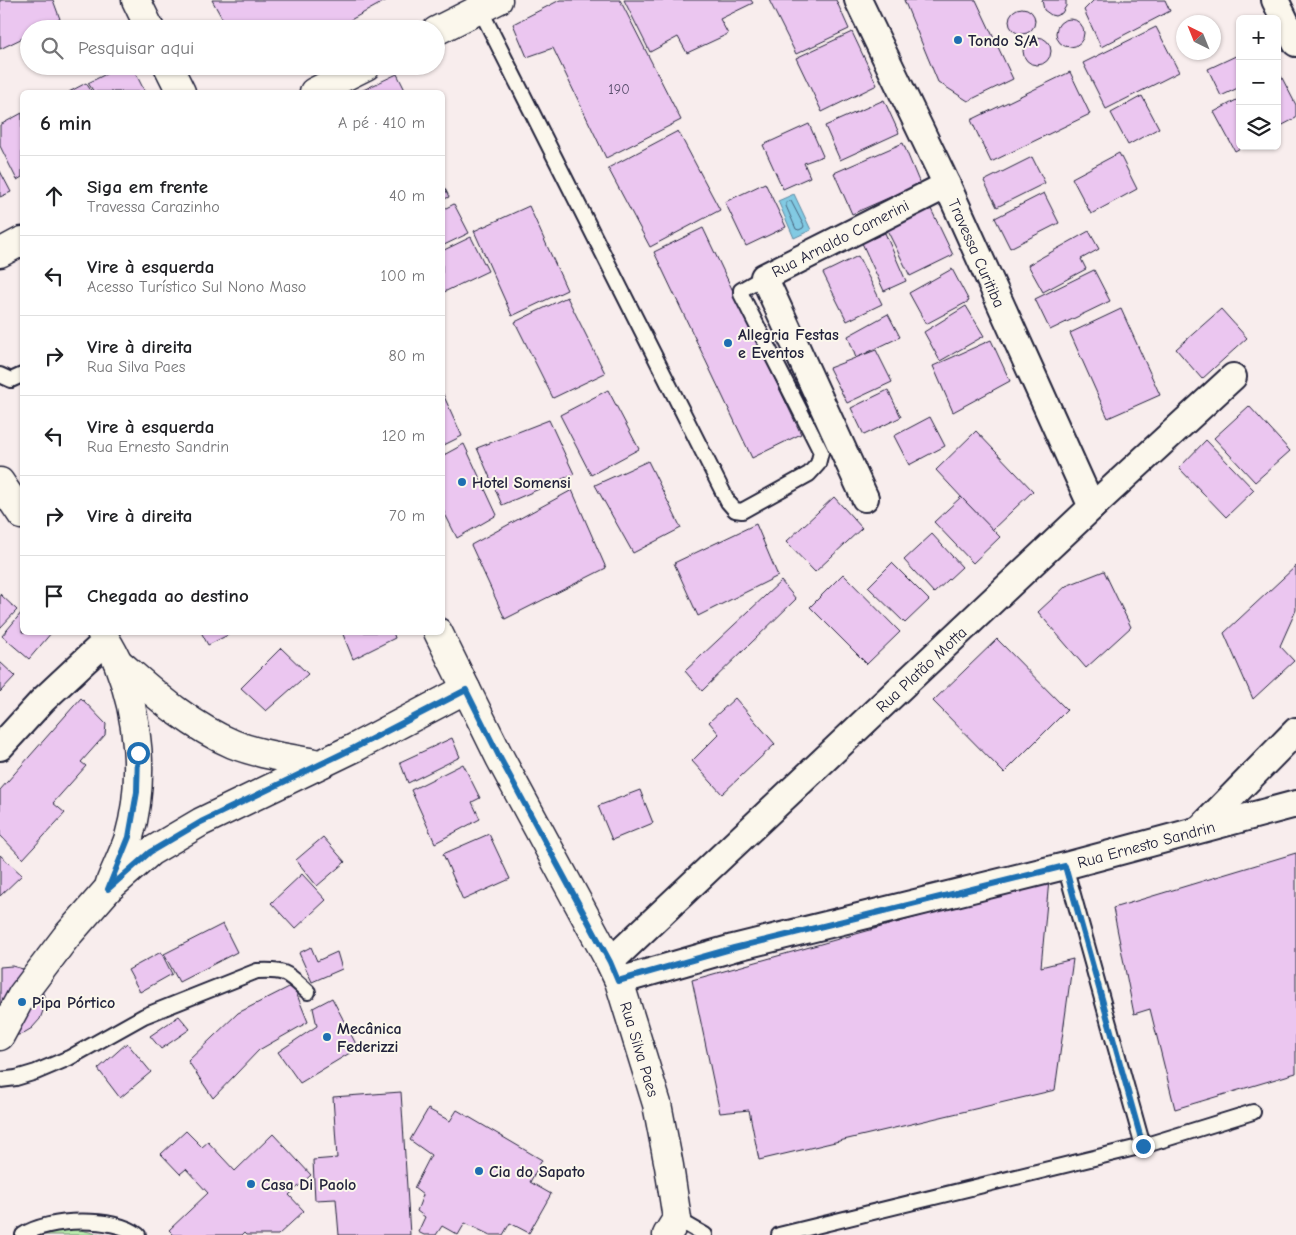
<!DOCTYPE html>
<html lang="pt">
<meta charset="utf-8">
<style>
body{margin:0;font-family:"Comic Neue",sans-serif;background:#f2f2f2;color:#202124}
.controls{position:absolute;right:15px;top:15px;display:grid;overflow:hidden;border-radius:8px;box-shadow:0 1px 4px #0004}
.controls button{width:45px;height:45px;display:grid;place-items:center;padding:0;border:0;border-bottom:1px solid #e0e0e0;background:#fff;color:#202124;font:25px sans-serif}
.compass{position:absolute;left:1176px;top:15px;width:45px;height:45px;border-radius:50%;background:#fff;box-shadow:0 1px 4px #0004;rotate:317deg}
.stop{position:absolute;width:15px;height:15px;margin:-11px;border:4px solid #1f6fb2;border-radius:50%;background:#fff}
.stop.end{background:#1f6fb2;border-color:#fff;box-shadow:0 1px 5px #0008}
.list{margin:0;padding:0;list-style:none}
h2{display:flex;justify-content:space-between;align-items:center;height:65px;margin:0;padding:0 20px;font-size:21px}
h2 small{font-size:16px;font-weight:400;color:#757577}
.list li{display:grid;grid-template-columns:32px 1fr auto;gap:15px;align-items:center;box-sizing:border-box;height:80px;padding:0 20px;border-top:1px solid #e0e0e0}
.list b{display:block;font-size:19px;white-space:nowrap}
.list p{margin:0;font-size:16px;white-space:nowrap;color:#757577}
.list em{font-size:16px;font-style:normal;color:#757577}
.icon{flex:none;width:28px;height:28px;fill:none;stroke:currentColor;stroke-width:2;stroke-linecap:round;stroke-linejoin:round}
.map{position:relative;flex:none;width:1296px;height:1235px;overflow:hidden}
.search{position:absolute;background:#fff;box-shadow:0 1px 4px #0004;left:20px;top:20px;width:425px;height:55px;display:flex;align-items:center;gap:12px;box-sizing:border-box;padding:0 18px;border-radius:28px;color:#757577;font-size:19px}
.panel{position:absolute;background:#fff;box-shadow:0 1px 4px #0004;left:20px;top:90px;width:425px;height:545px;border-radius:8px}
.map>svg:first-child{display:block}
</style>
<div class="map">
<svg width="1296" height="1235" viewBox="0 0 1296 1235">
<rect width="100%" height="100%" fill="#f8eded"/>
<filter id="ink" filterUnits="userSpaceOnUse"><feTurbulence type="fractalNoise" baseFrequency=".02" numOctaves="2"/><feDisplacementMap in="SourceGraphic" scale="10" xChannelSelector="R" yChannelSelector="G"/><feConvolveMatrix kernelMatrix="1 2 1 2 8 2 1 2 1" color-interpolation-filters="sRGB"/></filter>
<g filter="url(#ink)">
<polygon fill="#b9ecad" stroke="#6e8774" points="72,1228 102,1235 32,1235 43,1230"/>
<polygon fill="#82cae3" stroke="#5c87a0" points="794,194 811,230 794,238 778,201"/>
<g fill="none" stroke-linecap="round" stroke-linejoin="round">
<polygon stroke="#48657e" stroke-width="1" points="791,201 804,226 803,228 799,230 796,229 786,206 786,203"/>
</g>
<g fill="#ebc6f0" stroke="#22223b">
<polygon points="0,0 53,0 60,19 41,29 29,29 29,35 0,49"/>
<polygon points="212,0 387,0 334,29 228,29"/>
<polygon points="560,0 620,0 681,120 606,158 553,48 527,57 513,24"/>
<polygon points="624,0 751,0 753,3 720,19 728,34 687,53 678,37 650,52"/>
<polygon points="769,0 836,0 849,29 796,54"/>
<polygon points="904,0 976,0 1013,79 968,101 938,82"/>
<polygon points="1042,0 1066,0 1066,6 1062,13 1055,16 1051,15 1044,10"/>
<polygon points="1094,0 1165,0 1170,11 1101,47 1084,10"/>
<circle cx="1022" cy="21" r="13"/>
<circle cx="1070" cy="33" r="14"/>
<polygon points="1156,27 1179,72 1106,109 1083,63"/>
<polygon points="852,32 877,85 822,112 796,58"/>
<circle cx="1037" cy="51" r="14"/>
<polygon points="1240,54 1240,87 1221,96 1208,69"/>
<polygon points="122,66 132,66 145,92 94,92 88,83"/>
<polygon points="250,66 265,66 253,72"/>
<polygon points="1070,72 1090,114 991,162 971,120"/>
<polygon points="397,74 406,92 359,92"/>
<polygon points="1281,76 1296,105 1296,118 1277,128 1277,78"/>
<polygon points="86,83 92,92 69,92"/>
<polygon points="1142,96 1159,128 1128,145 1111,113"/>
<polygon points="1240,98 1240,146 1244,146 1235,151 1214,112"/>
<polygon points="884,100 899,133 840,160 825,126"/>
<polygon points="22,113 22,177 17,180 0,146 0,125"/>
<polygon points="809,124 823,156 804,163 810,177 783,189 763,145"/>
<polygon points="678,131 720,210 650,247 608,168"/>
<polygon points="903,143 920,184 852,214 834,173"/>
<polygon points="1119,153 1137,189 1091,214 1072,178"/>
<polygon points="1032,157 1045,183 997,207 984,181"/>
<polygon points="0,171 11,192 0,197"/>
<polygon points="442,182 449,197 442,200"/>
<polygon points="765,183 786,227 746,246 725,202"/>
<polygon points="1044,193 1059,223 1010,248 995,218"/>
<polygon points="454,204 469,233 442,246 442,210"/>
<polygon points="529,206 567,290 512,316 474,231"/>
<polygon points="931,209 953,255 910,276 886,228"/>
<polygon points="703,228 801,434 752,458 654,252"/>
<polygon points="1089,231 1099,249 1081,259 1086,269 1043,292 1028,265"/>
<polygon points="885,233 906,281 884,291 862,243"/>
<polygon points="471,237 488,271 442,293 442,251"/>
<polygon points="858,256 882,304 847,321 823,273"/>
<polygon points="952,269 969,301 926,324 909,293"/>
<polygon points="1094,270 1110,301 1050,330 1035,299"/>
<polygon points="567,297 605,373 553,398 515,322"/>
<polygon points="966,306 984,336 940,361 924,332"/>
<polygon points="1121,309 1160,395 1108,418 1070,333"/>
<polygon points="1221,309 1247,338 1202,379 1176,349"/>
<polygon points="888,314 900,337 856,358 848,336"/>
<polygon points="991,340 1010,381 953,412 933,366"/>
<polygon points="876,350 892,382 847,403 829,368"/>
<polygon points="608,390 639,449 591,475 560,415"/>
<polygon points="888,390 901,417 864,435 851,408"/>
<polygon points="442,392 462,436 442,446"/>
<polygon points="1249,406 1290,451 1255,482 1214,438"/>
<polygon points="930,417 945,446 909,465 894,436"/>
<polygon points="549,420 574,474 502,505 477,448"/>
<polygon points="976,431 1033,491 992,530 936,470"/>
<polygon points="1206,440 1254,490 1226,517 1179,468"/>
<polygon points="464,444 497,515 457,538 442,508 442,456"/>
<polygon points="648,461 681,528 633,553 595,485"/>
<polygon points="572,490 606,568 505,619 471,545"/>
<polygon points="834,497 862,528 815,572 786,542"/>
<polygon points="961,497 1000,537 973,563 934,522"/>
<polygon points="756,524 778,576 698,616 674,563"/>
<polygon points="932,534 962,567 934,593 904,560"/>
<polygon points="892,563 929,600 905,623 868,587"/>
<polygon points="1296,566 1296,610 1280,646 1294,661 1253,699 1224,633"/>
<polygon points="1104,571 1131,627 1086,668 1038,612 1066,586"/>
<polygon points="843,574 900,632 867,664 810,607"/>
<polygon points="781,581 796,599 702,691 685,671"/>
<polygon points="0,594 17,610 0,628"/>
<polygon points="22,612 22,632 52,632 29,659 2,636"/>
<polygon points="201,632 234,632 208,645"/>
<polygon points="342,632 393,632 395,638 353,659"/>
<polygon points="997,639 1067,710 1004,773 933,701"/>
<polygon points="281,648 308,674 266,711 241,688"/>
<polygon points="0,662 15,676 0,692"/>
<polygon points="81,698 106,724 105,735 81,762 86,766 53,803 65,813 23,859 0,835 0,790"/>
<polygon points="735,698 775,744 722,794 692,761 719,734 709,722"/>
<polygon points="452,738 460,757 408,783 400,762"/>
<polygon points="463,764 480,798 472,802 480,819 435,843 411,790"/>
<polygon points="640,790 653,823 612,840 598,806"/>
<polygon points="489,834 510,879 463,900 443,854"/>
<polygon points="323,837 345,862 317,886 296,860"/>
<polygon points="1296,853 1296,1073 1175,1109 1150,1009 1134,1014 1113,908"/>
<polygon points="0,855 22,875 0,896"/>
<polygon points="302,874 326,900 295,929 271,903"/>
<polygon points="1049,880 1041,967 1073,959 1055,1090 759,1160 749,1110 720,1113 692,980"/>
<polygon points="223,924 237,952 179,982 164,954"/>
<polygon points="311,947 317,961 337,952 342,969 312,982 299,953"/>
<polygon points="161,952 172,974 140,992 128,970"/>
<polygon points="12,966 23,969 33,976 40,985 44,996 44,1008 40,1019 32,1028 22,1034 11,1037 0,1036 0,967"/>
<polygon points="293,985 308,1022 259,1050 213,1098 188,1061 238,1013"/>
<polygon points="332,998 358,1048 300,1083 278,1052 317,1026 313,1008"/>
<polygon points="179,1016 190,1029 161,1049 150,1036"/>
<polygon points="127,1043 151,1072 120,1098 98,1069"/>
<polygon points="401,1092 410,1235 339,1235 336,1199 315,1200 313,1160 337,1158 333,1097"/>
<polygon points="428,1109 450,1121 457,1110 542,1160 530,1182 551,1194 529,1233 510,1223 503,1235 490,1235 465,1223 458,1235 442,1226 436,1235 424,1235 418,1232 425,1217 417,1211 423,1195 414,1188 431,1155 410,1140"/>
<polygon points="186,1131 202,1147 208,1142 235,1171 273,1134 311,1175 289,1195 304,1211 278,1235 246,1235 244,1233 242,1235 174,1235 169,1230 208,1193 186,1169 180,1174 161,1154"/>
</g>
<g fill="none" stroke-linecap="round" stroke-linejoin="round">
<g stroke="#22223b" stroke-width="18">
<g id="service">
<polyline points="480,9 728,502 735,510 742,511 809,474 818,464 821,452 741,294 741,290 764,277"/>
<polyline points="0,375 11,380 22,375"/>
<polyline points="1065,866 1143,1146"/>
<path d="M0 1080 16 1078 36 1072 69 1058 144 1016 257 971C286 969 288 974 308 992"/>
<polyline points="677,1219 705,1235"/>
<path d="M23 1235C48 1218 114 1216 138 1235"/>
<polyline points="779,1235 1143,1146 1253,1112"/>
</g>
</g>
<g stroke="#22223b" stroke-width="30">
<g id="minor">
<polyline points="858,0 947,185 1092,507"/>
<polyline points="1275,0 1296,43"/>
<polyline points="865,498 764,277 947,185"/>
<polyline points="0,747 43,700 106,641"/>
<polyline points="1200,829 1296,731"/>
<polyline points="610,962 1092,507 1233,377"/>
<polyline points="619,981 733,948 1065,866 1296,804"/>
</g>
</g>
<g stroke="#22223b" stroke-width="31">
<polyline id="tertiary" points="466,689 500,758 610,962 619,981 657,1104 669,1166 677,1219 667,1235"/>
</g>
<g stroke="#22223b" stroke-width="31">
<g id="secondary">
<polyline points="136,0 150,29"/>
<polyline points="436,31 498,0"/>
<polyline points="168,66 181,92"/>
<polyline points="314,92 366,66"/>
<polyline points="0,253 22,241"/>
<polyline points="0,482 22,515"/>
<path d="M101 632C107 642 114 652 118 663 139 717 145 781 129 837 124 852 116 868 110 883"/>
<path d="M118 662C154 693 188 725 233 744 260 755 291 758 320 764"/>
<polyline points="0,1036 22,995 66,937 108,889 150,852 201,822 354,748 466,689 438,632"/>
</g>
</g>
<use href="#service" stroke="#fbf7ec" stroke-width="14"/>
<use href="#minor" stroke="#fbf7ec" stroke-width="26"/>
<use href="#tertiary" stroke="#fbf7ec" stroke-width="28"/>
<use href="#secondary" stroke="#fbf7ec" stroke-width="28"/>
</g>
</g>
<g fill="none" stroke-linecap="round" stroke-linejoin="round" filter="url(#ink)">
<polyline stroke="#1f6fb2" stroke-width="6" points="138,753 137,792 129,837 108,889 150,852 201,822 354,748 466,690 500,758 610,962 618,981 734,948 1065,866 1143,1146"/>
</g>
<g fill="#1f6fb2" stroke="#fbf7ec" stroke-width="2">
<circle cx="958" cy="40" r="5"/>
<circle cx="728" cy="343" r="5"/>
<circle cx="462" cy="482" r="5"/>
<circle cx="22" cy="1002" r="5"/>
<circle cx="327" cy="1037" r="5"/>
<circle cx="479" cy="1171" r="5"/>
<circle cx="251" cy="1184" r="5"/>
</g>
<g text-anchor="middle" stroke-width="4" stroke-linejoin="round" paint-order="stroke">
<g font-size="14" fill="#544b68">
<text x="619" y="94">190</text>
</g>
<g font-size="16" font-weight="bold" fill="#22223b" stroke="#fbf7ec" text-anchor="start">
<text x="968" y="46">Tondo S/A</text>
<text x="738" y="340">Allegria Festas<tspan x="738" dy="18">e Eventos</tspan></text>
<text x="472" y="488">Hotel Somensi</text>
<text x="32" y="1008">Pipa Pórtico</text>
<text x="337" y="1034">Mecânica<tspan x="337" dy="18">Federizzi</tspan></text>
<text x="489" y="1177">Cia do Sapato</text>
<text x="261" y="1190">Casa Di Paolo</text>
</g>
<g font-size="16" fill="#22223b" stroke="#fbf7ec">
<text transform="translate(840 238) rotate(-27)" y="6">Rua Arnaldo Camerini</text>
<text transform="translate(977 253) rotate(66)" y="6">Travessa Curitiba</text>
<text transform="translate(921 669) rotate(-43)" y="6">Rua Platão Motta</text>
<text transform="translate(1146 844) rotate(-15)" y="6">Rua Ernesto Sandrin</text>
<text transform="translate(640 1049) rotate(73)" y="6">Rua Silva Paes</text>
</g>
</g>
</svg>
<div class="controls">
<button>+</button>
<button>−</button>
<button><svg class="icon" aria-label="layers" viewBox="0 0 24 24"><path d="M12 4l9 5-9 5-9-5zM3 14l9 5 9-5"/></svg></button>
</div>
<svg class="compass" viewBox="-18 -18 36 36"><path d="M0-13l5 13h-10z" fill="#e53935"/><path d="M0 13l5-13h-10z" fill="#757577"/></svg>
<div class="stop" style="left:138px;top:753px"></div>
<div class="stop end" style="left:1143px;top:1146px"></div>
<div class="search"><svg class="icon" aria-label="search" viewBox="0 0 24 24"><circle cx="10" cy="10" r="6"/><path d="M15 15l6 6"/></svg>Pesquisar aqui</div>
<section class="panel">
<h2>6 min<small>A pé · 410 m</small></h2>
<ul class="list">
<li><svg class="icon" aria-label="ahead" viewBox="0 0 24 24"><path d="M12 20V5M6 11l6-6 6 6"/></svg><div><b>Siga em frente</b><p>Travessa Carazinho</p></div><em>40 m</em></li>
<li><svg class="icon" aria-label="left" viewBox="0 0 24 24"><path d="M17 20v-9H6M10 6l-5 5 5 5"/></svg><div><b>Vire à esquerda</b><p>Acesso Turístico Sul Nono Maso</p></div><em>100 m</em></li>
<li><svg class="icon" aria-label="right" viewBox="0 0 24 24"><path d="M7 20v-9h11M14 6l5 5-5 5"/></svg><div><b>Vire à direita</b><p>Rua Silva Paes</p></div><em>80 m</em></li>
<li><svg class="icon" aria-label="left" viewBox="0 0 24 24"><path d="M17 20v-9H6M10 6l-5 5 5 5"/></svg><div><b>Vire à esquerda</b><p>Rua Ernesto Sandrin</p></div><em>120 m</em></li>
<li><svg class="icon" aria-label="right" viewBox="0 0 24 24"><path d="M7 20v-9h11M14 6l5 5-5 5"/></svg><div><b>Vire à direita</b></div><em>70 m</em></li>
<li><svg class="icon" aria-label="arrive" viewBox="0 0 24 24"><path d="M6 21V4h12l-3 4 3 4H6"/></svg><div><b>Chegada ao destino</b></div></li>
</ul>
</section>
</div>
